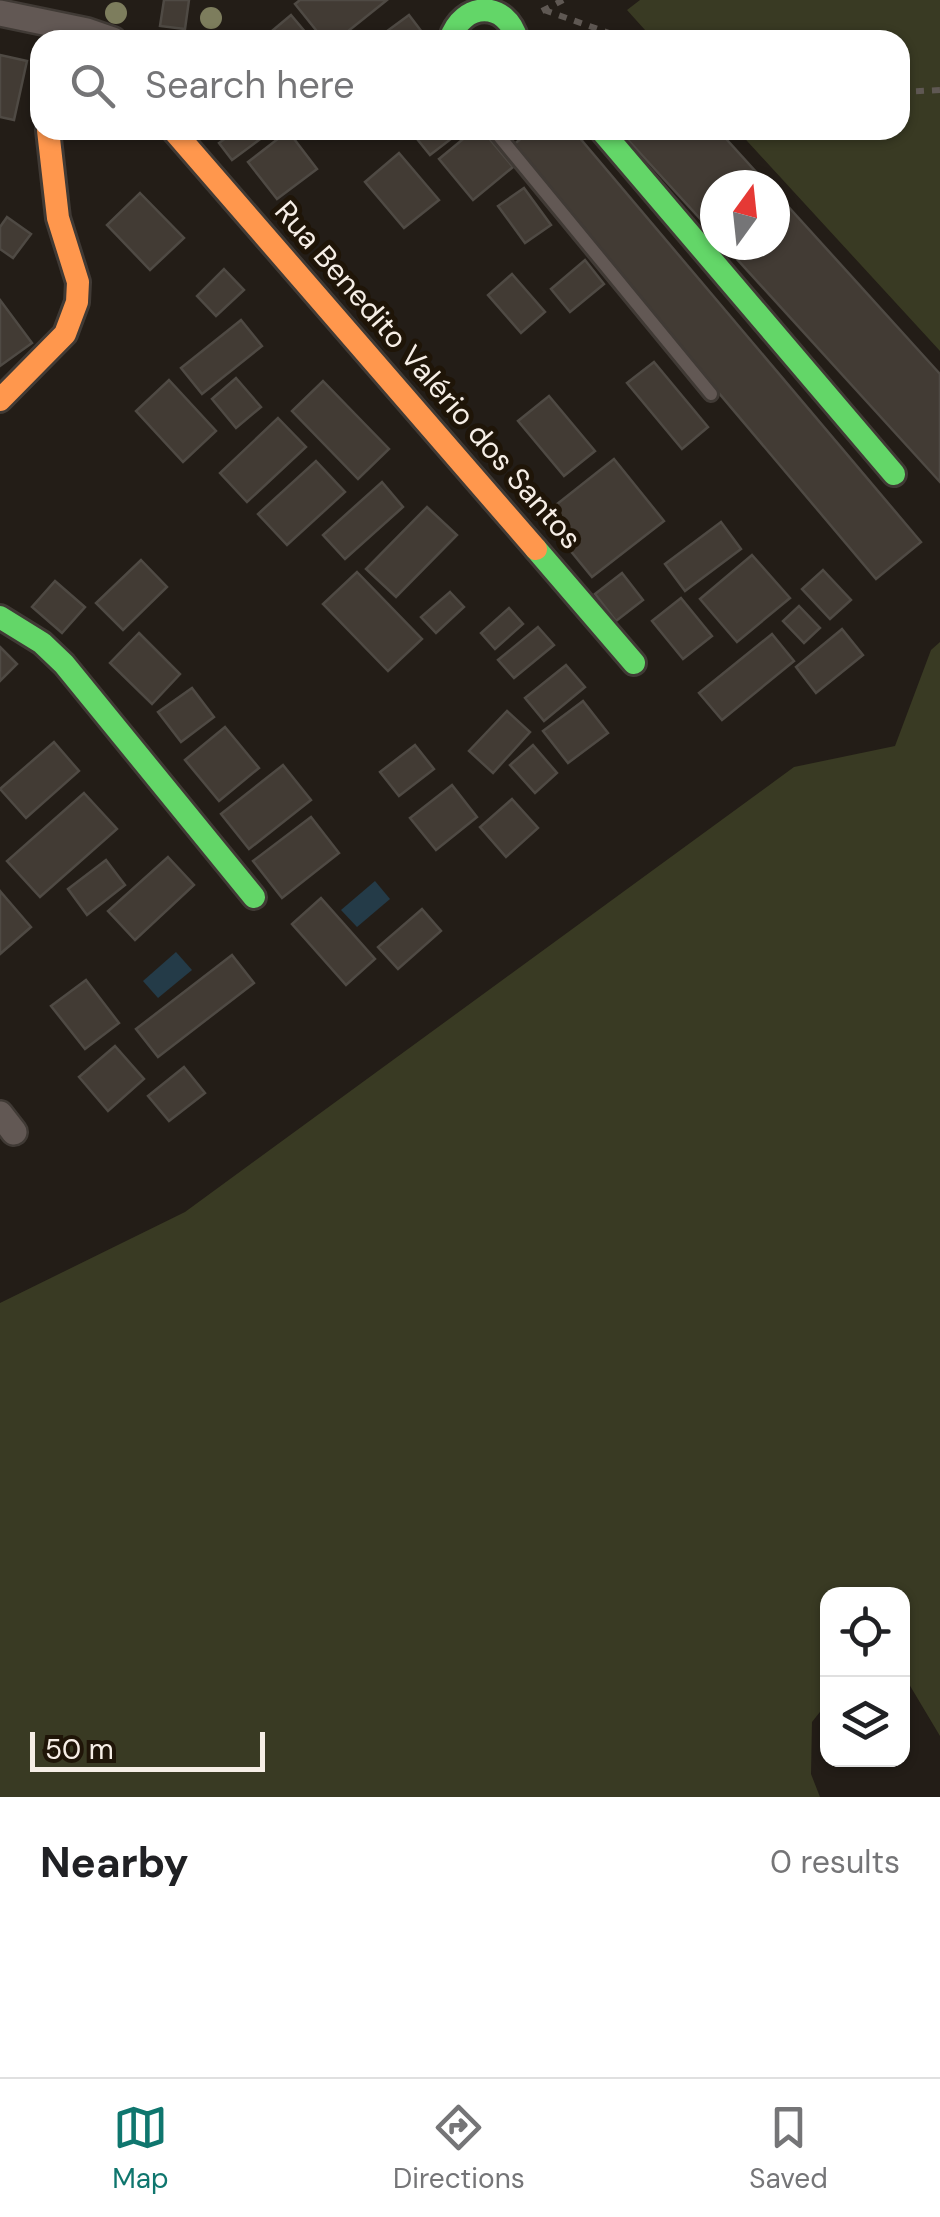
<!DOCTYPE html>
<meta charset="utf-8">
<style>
body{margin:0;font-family:"DM Sans",sans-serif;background:#f2f2f2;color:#202124}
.controls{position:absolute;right:30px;bottom:30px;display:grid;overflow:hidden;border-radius:20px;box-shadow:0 2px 8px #0004}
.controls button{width:90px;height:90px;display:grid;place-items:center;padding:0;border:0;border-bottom:2px solid #e0e0e0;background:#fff;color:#202124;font:50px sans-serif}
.compass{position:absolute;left:700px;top:170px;width:90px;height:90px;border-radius:50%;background:#fff;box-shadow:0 2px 8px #0004;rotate:15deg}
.scale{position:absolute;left:30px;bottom:25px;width:235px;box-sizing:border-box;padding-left:10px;border:5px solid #f6eee6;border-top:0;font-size:28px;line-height:35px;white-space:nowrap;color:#f6eee6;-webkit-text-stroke:8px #1f1508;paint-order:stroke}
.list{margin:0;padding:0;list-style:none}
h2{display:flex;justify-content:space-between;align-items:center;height:130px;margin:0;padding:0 40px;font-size:42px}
h2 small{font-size:32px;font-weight:400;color:#757577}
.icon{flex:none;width:55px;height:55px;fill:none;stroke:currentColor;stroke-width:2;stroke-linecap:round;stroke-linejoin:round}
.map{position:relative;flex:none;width:940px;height:1797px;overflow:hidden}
.search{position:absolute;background:#fff;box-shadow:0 2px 8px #0004;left:30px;right:30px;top:30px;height:110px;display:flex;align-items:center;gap:25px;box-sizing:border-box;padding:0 35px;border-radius:30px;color:#757577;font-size:38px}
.sheet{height:280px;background:#fff}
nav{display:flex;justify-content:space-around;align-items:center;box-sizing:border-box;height:140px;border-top:2px solid #e0e0e0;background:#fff;font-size:28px;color:#757577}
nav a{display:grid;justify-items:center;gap:5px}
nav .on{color:#0f766e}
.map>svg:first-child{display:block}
</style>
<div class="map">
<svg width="940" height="1797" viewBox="0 0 940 1797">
<rect width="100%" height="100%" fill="#231d17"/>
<g fill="#393a23">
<polygon points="640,0 940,0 940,351 737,130 900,130 900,40 654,40 627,10"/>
<polygon points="940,642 940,1736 903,1674 902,1594 828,1594 827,1703 812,1722 811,1774 820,1797 0,1797 0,1303 185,1212 794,767 895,746 931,650"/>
</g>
<g fill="#243b48">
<polygon points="375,881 390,899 357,927 341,910"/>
<polygon points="176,952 192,970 158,998 143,981"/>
</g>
<g fill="#423b34" stroke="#4f4a44" stroke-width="2.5">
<polygon points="164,0 189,0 185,29 160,26"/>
<polygon points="300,0 387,0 337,40 324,40 295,4"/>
<polygon points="291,15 312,40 269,40 266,36"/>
<polygon points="409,15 425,36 420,40 375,40"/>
<polygon points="0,55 27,61 14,120 0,117"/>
<polygon points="237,130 258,130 263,137 232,160 219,143"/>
<polygon points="428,130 458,130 460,132 430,155 417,139"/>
<polygon points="474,130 482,130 513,167 473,200 439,159"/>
<polygon points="531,130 573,130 921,542 876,579 511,147"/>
<polygon points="619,130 718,130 768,185 715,185 715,235"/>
<polygon points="288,131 317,169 277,199 248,162"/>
<polygon points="399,153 439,200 404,228 365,182"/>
<polygon points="524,188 551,225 525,243 498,206"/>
<polygon points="775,192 940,374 940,482 724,245 775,245"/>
<polygon points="140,193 184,238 150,270 107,225"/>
<polygon points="7,217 31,234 13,258 0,249 0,227"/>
<polygon points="585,260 604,284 570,312 551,289"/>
<polygon points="224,269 244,290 216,316 197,296"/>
<polygon points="512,274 545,312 521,333 488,295"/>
<polygon points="0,300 32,343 0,366"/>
<polygon points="241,320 262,346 202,394 181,368"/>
<polygon points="654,362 708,427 682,449 627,383"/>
<polygon points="236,378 261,407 236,428 212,399"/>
<polygon points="169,380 216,431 183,462 136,411"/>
<polygon points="323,381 389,449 358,479 292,411"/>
<polygon points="549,396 595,451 564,476 518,421"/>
<polygon points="278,418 306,447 247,502 220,473"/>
<polygon points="614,459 664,521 592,577 542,516"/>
<polygon points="316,461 345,492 287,545 258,514"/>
<polygon points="382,482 403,507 345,559 323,535"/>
<polygon points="427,507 457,535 396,597 366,569"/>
<polygon points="721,522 741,549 685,591 665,564"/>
<polygon points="752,555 790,598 737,642 700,599"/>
<polygon points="141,560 167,587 123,630 96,603"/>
<polygon points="823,570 851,600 830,619 802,589"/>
<polygon points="357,572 422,639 388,671 323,604"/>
<polygon points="622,573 643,600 616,621 595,594"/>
<polygon points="55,581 85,607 62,633 32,607"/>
<polygon points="450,592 464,607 436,633 421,617"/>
<polygon points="681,598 712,636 683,659 652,621"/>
<polygon points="799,606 820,628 804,643 783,621"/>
<polygon points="509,608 523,624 495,649 481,633"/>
<polygon points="538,627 554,645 514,678 498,660"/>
<polygon points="842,629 863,655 816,693 796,667"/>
<polygon points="139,633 180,674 152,704 110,663"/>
<polygon points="772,634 794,661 722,720 699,693"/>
<polygon points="0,647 17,664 0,681"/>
<polygon points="566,665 585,687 544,721 525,698"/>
<polygon points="192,688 214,717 181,742 158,712"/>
<polygon points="583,701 608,733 568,763 543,731"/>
<polygon points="507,711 530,732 493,773 469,751"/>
<polygon points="225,727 259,768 219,801 185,760"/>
<polygon points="54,742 79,771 26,818 0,789"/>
<polygon points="415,745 434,769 399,796 380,772"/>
<polygon points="533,745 557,773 535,793 510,765"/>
<polygon points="283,765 311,800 249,849 221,814"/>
<polygon points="452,785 477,817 436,850 410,818"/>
<polygon points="84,793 117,829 40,897 7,861"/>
<polygon points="512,799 538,828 506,857 480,827"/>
<polygon points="311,817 339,853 282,898 253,861"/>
<polygon points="168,857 194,885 135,940 108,911"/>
<polygon points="106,860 125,885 87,915 68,889"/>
<polygon points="0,891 31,927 0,954"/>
<polygon points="321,898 375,959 346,985 292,924"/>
<polygon points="422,909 441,931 398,969 378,947"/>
<polygon points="232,955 254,983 158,1057 136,1029"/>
<polygon points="86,980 119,1023 85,1049 51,1006"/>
<polygon points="115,1046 144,1079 108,1111 79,1077"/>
<polygon points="184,1067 205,1093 169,1121 148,1096"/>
</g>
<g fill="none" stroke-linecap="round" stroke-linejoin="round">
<g stroke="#403a35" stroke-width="18">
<polyline id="lane" points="494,130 711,394"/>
</g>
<g stroke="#403a35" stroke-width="30">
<g id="street">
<polyline points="0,13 87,31 113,40"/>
<polyline points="0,1114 14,1132"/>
</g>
</g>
<g stroke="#403a35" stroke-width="28">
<g id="fast">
<path d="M450 40C462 1 507 0 517 40"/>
<polyline points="601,130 894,474"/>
<polyline points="536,549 634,663"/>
<polyline points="0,617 42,643 64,664 254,897"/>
</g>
</g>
<g stroke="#403a35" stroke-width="28">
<g id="slow">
<polyline points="173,130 536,549"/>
<polyline points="0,400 65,334 77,302 78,282 58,218 48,130"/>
</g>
</g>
<g stroke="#5f5853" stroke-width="6" stroke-dasharray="8 8" stroke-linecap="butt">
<polyline points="544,10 629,40"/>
<polyline points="542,11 563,0"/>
<polyline points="900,92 940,90"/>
</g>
<use href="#lane" stroke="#625854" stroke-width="12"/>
<use href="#street" stroke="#625854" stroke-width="25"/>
<use href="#fast" stroke="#63d668" stroke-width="22"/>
<use href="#slow" stroke="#ff974d" stroke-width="22"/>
</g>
<g fill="#7d7d5d">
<circle cx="116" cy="13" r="11"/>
<circle cx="211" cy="18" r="11"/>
</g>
<g text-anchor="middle" stroke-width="10" stroke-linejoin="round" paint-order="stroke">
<g font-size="30" fill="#f6eee6" stroke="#1f1508">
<text transform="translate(428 375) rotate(49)" y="10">Rua Benedito Valério dos Santos</text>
</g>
</g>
</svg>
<div class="controls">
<button><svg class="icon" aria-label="locate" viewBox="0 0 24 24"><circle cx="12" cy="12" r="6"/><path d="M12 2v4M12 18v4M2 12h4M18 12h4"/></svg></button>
<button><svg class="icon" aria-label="layers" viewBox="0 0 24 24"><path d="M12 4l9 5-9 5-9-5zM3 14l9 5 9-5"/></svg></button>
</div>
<svg class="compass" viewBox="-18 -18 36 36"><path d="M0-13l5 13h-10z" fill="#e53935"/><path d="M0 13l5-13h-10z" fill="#757577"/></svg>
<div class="scale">50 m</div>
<div class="search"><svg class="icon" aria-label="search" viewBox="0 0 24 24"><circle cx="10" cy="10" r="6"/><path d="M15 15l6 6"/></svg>Search here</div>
</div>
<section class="sheet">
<h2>Nearby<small>0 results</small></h2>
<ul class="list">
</ul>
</section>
<nav>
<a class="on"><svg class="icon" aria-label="map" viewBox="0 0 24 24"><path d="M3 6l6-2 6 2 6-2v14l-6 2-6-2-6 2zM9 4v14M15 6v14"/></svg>Map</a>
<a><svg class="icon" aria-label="directions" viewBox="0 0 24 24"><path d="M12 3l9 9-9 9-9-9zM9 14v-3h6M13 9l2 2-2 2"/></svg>Directions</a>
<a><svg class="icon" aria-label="saved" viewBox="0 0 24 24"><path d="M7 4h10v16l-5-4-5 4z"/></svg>Saved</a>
</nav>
